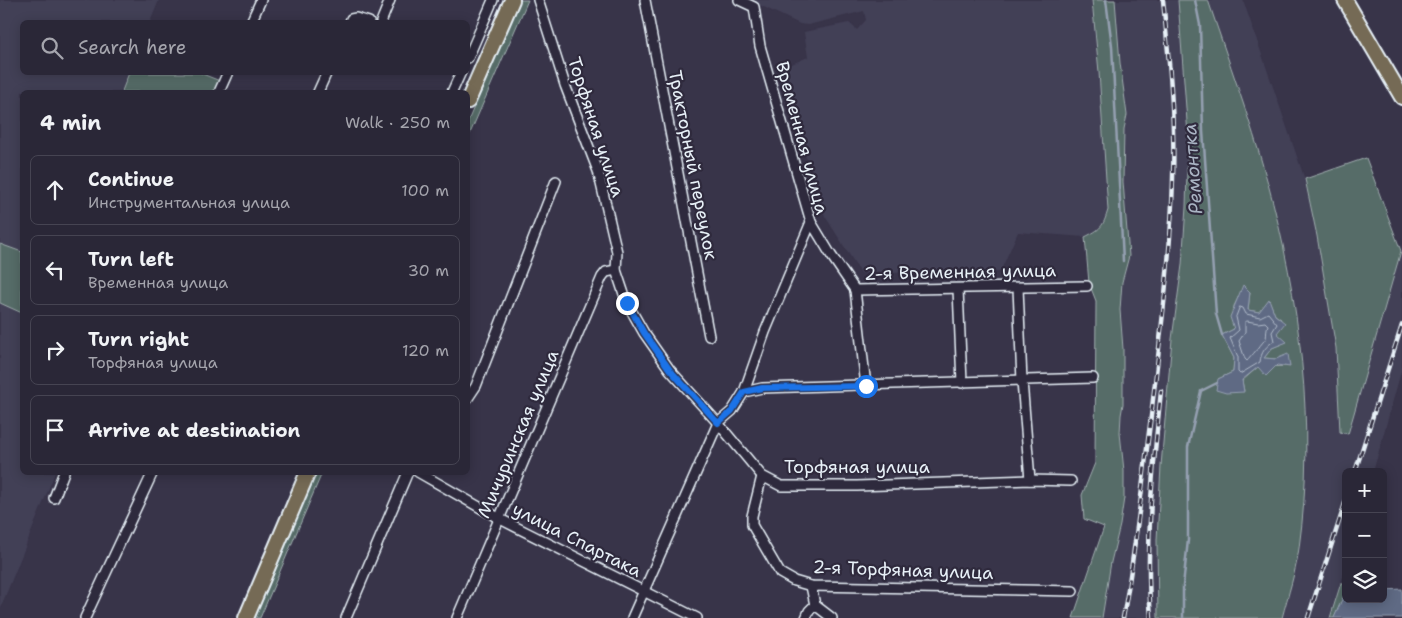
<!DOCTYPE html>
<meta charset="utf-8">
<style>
body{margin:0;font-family:"Shantell Sans",sans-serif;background:#363342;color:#f1f3f6}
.controls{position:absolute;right:15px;bottom:15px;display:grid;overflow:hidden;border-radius:8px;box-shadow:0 2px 12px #0003}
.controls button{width:45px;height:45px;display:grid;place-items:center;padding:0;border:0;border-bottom:1px solid #464452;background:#2a2737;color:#f1f3f6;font:25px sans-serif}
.stop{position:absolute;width:15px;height:15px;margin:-11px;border:4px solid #1a73e8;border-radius:50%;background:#fff}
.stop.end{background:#1a73e8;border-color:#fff;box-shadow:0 1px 5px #0008}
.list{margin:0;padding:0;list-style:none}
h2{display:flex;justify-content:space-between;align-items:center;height:65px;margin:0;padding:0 20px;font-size:21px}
h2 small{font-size:16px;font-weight:400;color:#a5a5ad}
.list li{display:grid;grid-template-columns:32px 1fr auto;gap:15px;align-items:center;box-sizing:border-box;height:70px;margin:0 10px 10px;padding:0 10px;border:1px solid #464452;border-radius:8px}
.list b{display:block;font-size:19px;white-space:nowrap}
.list p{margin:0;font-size:16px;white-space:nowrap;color:#a5a5ad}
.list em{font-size:16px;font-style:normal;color:#a5a5ad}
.icon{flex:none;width:28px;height:28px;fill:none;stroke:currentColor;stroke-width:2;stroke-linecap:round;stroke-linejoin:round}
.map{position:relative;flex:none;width:1402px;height:618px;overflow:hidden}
.search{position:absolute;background:#2a2737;box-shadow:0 2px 12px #0003;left:20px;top:20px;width:450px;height:55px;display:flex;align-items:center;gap:12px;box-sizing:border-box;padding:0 18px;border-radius:8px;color:#a5a5ad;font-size:19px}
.panel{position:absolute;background:#2a2737;box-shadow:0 2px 12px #0003;left:20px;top:90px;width:450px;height:385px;border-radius:8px}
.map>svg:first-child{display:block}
</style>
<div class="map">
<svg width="1402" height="618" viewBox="0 0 1402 618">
<rect width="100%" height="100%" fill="#383449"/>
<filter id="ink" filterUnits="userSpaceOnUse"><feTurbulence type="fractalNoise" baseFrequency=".02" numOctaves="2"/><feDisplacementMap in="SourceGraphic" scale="10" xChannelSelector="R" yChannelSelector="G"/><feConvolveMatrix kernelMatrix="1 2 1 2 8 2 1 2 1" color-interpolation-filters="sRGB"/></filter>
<g filter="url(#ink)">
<g fill="#434057">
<polygon points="0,0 159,0 150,22 22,22 22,72 129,73 122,91 124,92 22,92 22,252 0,244"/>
<polygon points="749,0 1092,0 1099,72 1108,211 1103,225 1098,231 1085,237 1018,232 1000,272 861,273 825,216 778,70 808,57 804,32 849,23 857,30 866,20 864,11 808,25 800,24"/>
<polygon points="1115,0 1178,0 1184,67 1188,135 1186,207 1182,265 1172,339 1158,618 1102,618 1111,562 1120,525 1124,498 1124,471 1120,433 1121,415 1123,404 1123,349 1120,310 1122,282 1129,256 1123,182 1124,129 1127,115 1120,63"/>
<polygon points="1208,0 1243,0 1304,177 1317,236 1336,348 1340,431 1347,434 1401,251 1402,239 1402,368 1373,472 1346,472 1346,567 1330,618 1282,618 1299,549 1286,256 1267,180"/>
<polygon points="0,303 22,313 22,472 55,473 0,609"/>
</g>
<g fill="#576c67" stroke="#a0aeb0" fill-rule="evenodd">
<polygon points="520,0 528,0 468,138 468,121"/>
<path d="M1092 0H1115L1120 63 1127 115 1124 129 1123 182 1129 256 1122 282 1120 310 1123 349V404L1121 415 1120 433 1124 471V498L1120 525 1111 562 1102 618H1073L1104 527 1084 519 1082 495 1095 463 1096 301 1089 283 1085 237C1101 229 1103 227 1108 210L1099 72Z"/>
<path d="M1178 0H1208C1228 60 1250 119 1267 180 1300 300 1316 424 1299 548 1296 571 1288 595 1282 618H1158L1157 540 1161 466 1172 339 1182 265 1186 207 1188 135ZM1244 286 1250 292 1248 310 1259 312 1269 300 1275 315 1281 319 1276 333 1286 342 1272 348 1264 358 1276 359 1290 366 1258 367 1242 381 1244 391 1218 379 1233 372 1234 358 1222 335 1234 329V306Z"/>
<polygon points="129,73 200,73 220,81 215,92 124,92 122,91"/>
<polygon points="1366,158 1401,251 1348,434 1340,432 1336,348 1317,236 1305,179"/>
<polygon points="0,244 22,252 22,313 0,303"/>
<polygon points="316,473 322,473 260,618 253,618"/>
<polygon points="1341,583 1346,583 1346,596 1343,598 1334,618 1330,618"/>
</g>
<g fill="#5e6a84" stroke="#95a0b2">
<polygon points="1243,285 1250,292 1248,310 1259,312 1269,299 1275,315 1285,323 1277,333 1287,342 1272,348 1264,358 1276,359 1288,354 1290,367 1277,365 1266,376 1258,367 1242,380 1244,392 1226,393 1216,390 1218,379 1233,372 1234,358 1222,335 1234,329 1230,317"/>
<polygon points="1402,589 1402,618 1334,618 1343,597 1346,596 1346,599 1383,599 1383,590"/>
</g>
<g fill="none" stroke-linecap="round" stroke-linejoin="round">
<g stroke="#b1bbca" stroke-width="1">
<path d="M1240 307 1243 308 1246 314 1260 317 1268 313 1277 324 1272 332 1274 341C1266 346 1261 352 1260 362L1240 374 1238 372V357L1230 338 1239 330 1236 317Z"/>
<path d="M1247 321 1258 323 1265 322 1268 325C1266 329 1267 334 1266 338 1265 340 1249 359 1247 361L1245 359 1239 341 1245 332V323Z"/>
</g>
<g stroke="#95a0b2" stroke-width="2.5">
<polyline points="1106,0 1112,46 1123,261"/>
<polyline points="1195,0 1200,25 1203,131 1216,314 1222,335"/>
<polyline points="1183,618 1183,586 1188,540 1188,447 1201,391 1217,383"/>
</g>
<g stroke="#e8f1f8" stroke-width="12">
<g id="minor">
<polyline points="538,0 565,85 598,171 617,252 616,270 627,303 644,333 670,370 718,423 762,476 781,486 857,486 1030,480 1071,481"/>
<polyline points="645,0 709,336"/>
<polyline points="251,22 261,0"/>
<polyline points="350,22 351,19 356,18 369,22"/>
<polyline points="381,22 390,0"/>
<polyline points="468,58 493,0"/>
<polyline points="219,92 228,72"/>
<polyline points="318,92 327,72"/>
<polyline points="452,92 461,72"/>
<polyline points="811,222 831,255 855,290 1087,286"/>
<polyline points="1018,288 1022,381 1030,480"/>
<polyline points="958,289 962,383"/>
<polyline points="855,290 866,386"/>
<polyline points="744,392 762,388 1093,378"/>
<polyline points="468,398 476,386 556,181"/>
<polyline points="418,472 500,519 697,618"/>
<polyline points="762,476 752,516 752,525 780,573 794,581 811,586 1073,591"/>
<polyline points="54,498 64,472"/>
<polyline points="811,586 815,605 832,618"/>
<polyline points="85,618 153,472"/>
<polyline points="346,618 408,472"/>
<polyline points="457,618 602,277 606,272 616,270"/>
<polyline points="632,618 718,423 732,411 744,392 765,332 811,222 760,46 754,7 739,0"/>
<polyline points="806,618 809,611 815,605"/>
</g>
</g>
<g stroke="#e8f1f8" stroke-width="18">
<g id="primary">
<polyline points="1345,0 1402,97"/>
<polyline points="468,101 512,0"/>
<polyline points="246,618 308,472"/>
</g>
</g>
<use href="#minor" stroke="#2f2a3d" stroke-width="9"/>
<use href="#primary" stroke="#756b55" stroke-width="14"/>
<g stroke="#e8f1f8" stroke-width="4.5">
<g id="rail">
<polyline points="1355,472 1402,325"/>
<path d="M1123 618C1136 548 1143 478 1152 408 1161 331 1171 255 1173 178 1175 118 1169 59 1163 0"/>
<path d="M1151 618C1145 542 1153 467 1161 391"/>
<polyline points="1308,618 1346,500"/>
</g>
</g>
<use href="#rail" stroke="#2f2a3d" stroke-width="2.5" stroke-dasharray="8" stroke-linecap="butt"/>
</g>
</g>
<g fill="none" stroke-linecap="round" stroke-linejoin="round" filter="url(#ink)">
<polyline stroke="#1a73e8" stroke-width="6" points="627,303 644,333 670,370 718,423 732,411 744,392 762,388 866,386"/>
</g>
<g text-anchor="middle" stroke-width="4.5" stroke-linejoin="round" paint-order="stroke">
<g font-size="18" fill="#e8f1f8" stroke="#2f2a3d">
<text transform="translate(596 127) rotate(72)" y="6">Торфяная улица</text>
<text transform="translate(802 138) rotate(75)" y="6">Временная улица</text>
<text transform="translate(693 165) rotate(79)" y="6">Тракторный переулок</text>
<text transform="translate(960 272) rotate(-1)" y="6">2-я Временная улица</text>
<text transform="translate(518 434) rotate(-67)" y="6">Мичуринская улица</text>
<text x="857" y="473">Торфяная улица</text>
<text transform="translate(577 540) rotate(27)" y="6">улица Спартака</text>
<text transform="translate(903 570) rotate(2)" y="6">2-я Торфяная улица</text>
</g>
<g font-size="19" font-style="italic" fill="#aab4c4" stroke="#2f2a3d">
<text transform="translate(1192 169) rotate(-94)" y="7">Ремонтка</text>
</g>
</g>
</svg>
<div class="controls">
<button>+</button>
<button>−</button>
<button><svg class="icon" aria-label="layers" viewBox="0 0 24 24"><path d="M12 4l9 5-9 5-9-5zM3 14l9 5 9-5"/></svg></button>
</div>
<div class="stop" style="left:866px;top:386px"></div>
<div class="stop end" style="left:627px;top:303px"></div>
<div class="search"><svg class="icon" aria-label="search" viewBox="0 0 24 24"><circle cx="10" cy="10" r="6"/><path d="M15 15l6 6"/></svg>Search here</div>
<section class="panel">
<h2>4 min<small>Walk · 250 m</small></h2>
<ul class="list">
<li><svg class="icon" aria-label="ahead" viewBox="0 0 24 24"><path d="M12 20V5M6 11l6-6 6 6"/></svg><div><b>Continue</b><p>Инструментальная улица</p></div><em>100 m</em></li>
<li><svg class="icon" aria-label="left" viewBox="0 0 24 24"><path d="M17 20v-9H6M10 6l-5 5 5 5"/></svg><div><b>Turn left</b><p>Временная улица</p></div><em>30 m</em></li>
<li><svg class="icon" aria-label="right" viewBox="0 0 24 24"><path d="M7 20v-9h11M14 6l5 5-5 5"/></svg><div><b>Turn right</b><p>Торфяная улица</p></div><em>120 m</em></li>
<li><svg class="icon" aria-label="arrive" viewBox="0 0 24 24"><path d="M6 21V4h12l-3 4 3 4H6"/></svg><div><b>Arrive at destination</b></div></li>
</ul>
</section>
</div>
